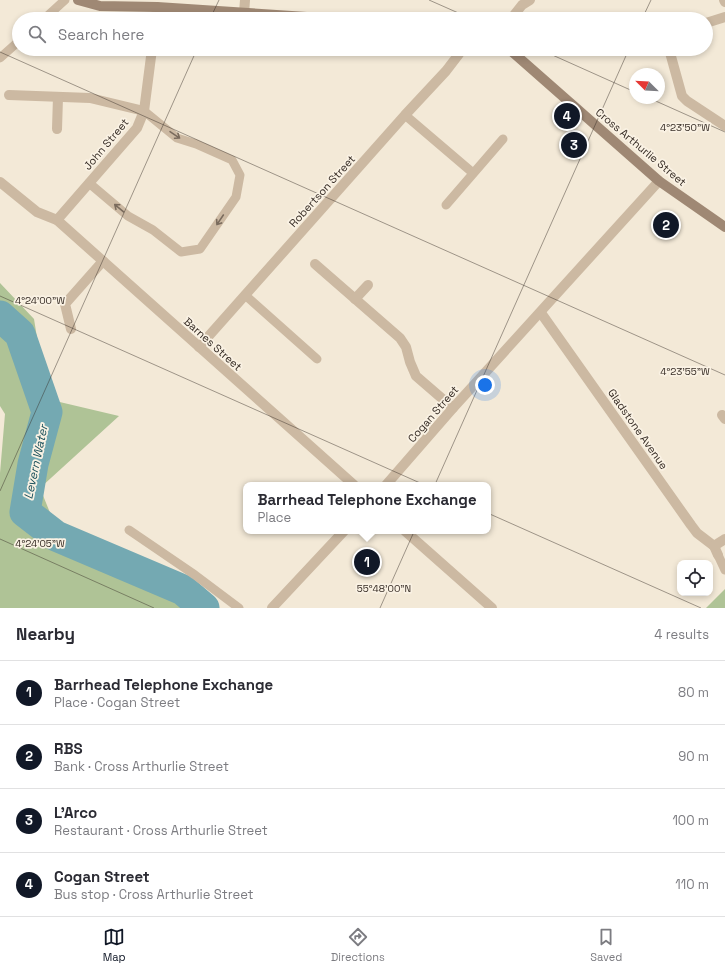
<!DOCTYPE html>
<meta charset="utf-8">
<style>
body{margin:0;font-family:"Space Grotesk",sans-serif;background:#f2f2f3;color:#2b2b33}
.controls{position:absolute;right:12px;bottom:12px;display:grid;overflow:hidden;border-radius:8px;box-shadow:0 2px 6px #0003}
.controls button{width:36px;height:36px;display:grid;place-items:center;padding:0;border:0;border-bottom:1px solid #e1e1e2;background:#fff;color:#2b2b33;font:20px sans-serif}
.compass{position:absolute;left:629px;top:68px;width:36px;height:36px;border-radius:50%;background:#fff;box-shadow:0 2px 6px #0003;rotate:294deg}
.you{position:absolute;left:485px;top:385px;width:14px;height:14px;margin:-10px;border:3px solid #fff;border-radius:50%;background:#1a73e8;box-shadow:0 0 0 6px #1a73e833}
.badge{display:grid;place-items:center;width:26px;height:26px;border-radius:50%;background:#111827;color:#fff;font-size:13px;font-weight:700}
.pin{position:absolute;translate:-50% -50%;border:2px solid #fff;box-shadow:0 1px 4px #0006}
.popup{position:absolute;left:243px;top:482px;width:248px;height:52px;box-sizing:border-box;display:grid;place-content:center;border-radius:8px;background:#fff;filter:drop-shadow(0 1px 3px #0005);font-size:13px;white-space:nowrap;color:#7c7c81}
.popup b{font-size:15px;color:#2b2b33}
.popup::after{content:'';position:absolute;left:50%;top:100%;margin-left:-8px;border:8px solid transparent;border-top-color:#fff}
.list{margin:0;padding:0;list-style:none}
h2{display:flex;justify-content:space-between;align-items:center;height:52px;margin:0;padding:0 16px;font-size:17px}
h2 small{font-size:13px;font-weight:400;color:#7c7c81}
.list li{display:grid;grid-template-columns:26px 1fr auto;gap:12px;align-items:center;box-sizing:border-box;height:64px;padding:0 16px;border-top:1px solid #e1e1e2}
.list b{display:block;font-size:15px;white-space:nowrap}
.list p{margin:0;font-size:13px;white-space:nowrap;color:#7c7c81}
.list em{font-size:13px;font-style:normal;color:#7c7c81}
.icon{flex:none;width:22px;height:22px;fill:none;stroke:currentColor;stroke-width:2;stroke-linecap:round;stroke-linejoin:round}
.map{position:relative;flex:none;width:725px;height:608px;overflow:hidden}
.search{position:absolute;background:#fff;box-shadow:0 2px 6px #0003;left:12px;right:12px;top:12px;height:44px;display:flex;align-items:center;gap:10px;box-sizing:border-box;padding:0 14px;border-radius:22px;color:#7c7c81;font-size:15px}
.sheet{height:308px;background:#fff}
nav{display:flex;justify-content:space-around;align-items:center;box-sizing:border-box;height:56px;border-top:1px solid #e1e1e2;background:#fff;font-size:11px;color:#7c7c81}
nav a{display:grid;justify-items:center;gap:2px}
nav .on{color:#111827}
.map>svg:first-child{display:block}
</style>
<div class="map">
<svg width="725" height="608" viewBox="0 0 725 608">
<rect width="100%" height="100%" fill="#f3e9d7"/>
<g fill="#afc396">
<polygon points="0,283 34,319 47,399 119,416 40,488 55,525 218,608 0,608 0,473 5,414 0,406"/>
<polygon points="725,589 725,608 706,608"/>
</g>
<g fill="none" stroke-linecap="round" stroke-linejoin="round">
<polyline stroke="#74a9b2" stroke-width="31" points="0,316 20,334 47,412 33,464 25,512 56,536 183,590 204,608"/>
<g stroke="#ccb9a2" stroke-width="9">
<polyline points="44,19 65,0"/>
<polyline points="0,58 19,41"/>
<polyline points="405,115 473,173"/>
<polyline points="89,183 128,216 153,230 181,252 200,249 236,197 240,175 232,160 196,144 177,138 144,111"/>
<polyline points="446,205 503,139"/>
<polyline points="245,295 317,359"/>
<polyline points="129,530 195,575 239,608"/>
<polyline points="718,555 725,570"/>
</g>
<g stroke="#ccb9a2" stroke-width="10">
<polyline points="724,0 725,2"/>
<polyline points="244,13 245,0"/>
<polyline points="156,19 157,7"/>
<polyline points="511,19 522,5 530,0"/>
<polyline points="706,23 725,17"/>
<polyline points="669,49 682,96 687,101 725,126"/>
<polyline points="9,95 90,98 144,111"/>
<polyline points="57,129 58,97"/>
<polyline points="0,182 37,212 57,220 354,485"/>
<polyline points="57,220 137,128 144,111 152,49"/>
<polyline points="315,264 400,338 406,347 410,362 416,376 453,408"/>
<polyline points="355,299 368,285"/>
<polyline points="541,313 691,525 697,533 714,546 718,555"/>
<polyline points="71,329 65,304 103,261"/>
<polyline points="199,347 405,115 446,71 459,54 460,49"/>
<polyline points="722,415 725,419"/>
<polyline points="386,485 453,408 659,181"/>
<polyline points="405,531 492,608"/>
<polyline points="714,546 725,539"/>
<polyline points="272,608 344,531"/>
</g>
<g stroke="#9f8874" stroke-width="10">
<polyline points="78,0 100,6 157,7 337,19"/>
<polyline points="509,49 659,181 725,227"/>
</g>
</g>
<defs><path id="oneway-shaft" d="M-6 0H5M1.5-3L5.5 0L1.5 3" fill="none" stroke-width="1.6" stroke-linecap="round" stroke-linejoin="round"/></defs>
<g stroke="#7a6b5d">
<use href="#oneway-shaft" transform="translate(175 135) rotate(34)"/>
<use href="#oneway-shaft" transform="translate(119 208) rotate(-140)"/>
<use href="#oneway-shaft" transform="translate(220 220) rotate(124)"/>
</g>
<path fill="none" stroke="#362c25" stroke-width="1" stroke-opacity="0.45" d="M429 0 472 19M210 19 219 0M642 19 651 0M539 49 635 92M0 52 725 375M649 98 725 132M0 296 701 608M0 491 197 49M0 539 154 608M380 608 629 49"/>
<g text-anchor="middle" stroke-width="3.5" stroke-linejoin="round" paint-order="stroke">
<g font-size="11" fill="#362c25" stroke="#faf2e4">
<text transform="translate(106 144) rotate(-50)" y="4">John Street</text>
<text transform="translate(641 147) rotate(40)" y="4">Cross Arthurlie Street</text>
<text transform="translate(322 191) rotate(-48)" y="4">Robertson Street</text>
<text transform="translate(213 344) rotate(42)" y="4">Barnes Street</text>
<text transform="translate(433 414) rotate(-49)" y="4">Cogan Street</text>
<text transform="translate(638 429) rotate(55)" y="4">Gladstone Avenue</text>
</g>
<g font-size="12" font-style="italic" fill="#184f5a" stroke="#faf2e4">
<text transform="translate(36 462) rotate(-78)" y="4">Levern Water</text>
</g>
</g>
<g font-size="10" text-anchor="middle" fill="#362c25" stroke="#faf2e4" stroke-width="3.5" stroke-linejoin="round" paint-order="stroke">
<text x="685" y="131">4°23'50"W</text>
<text x="40" y="304">4°24'00"W</text>
<text x="685" y="375">4°23'55"W</text>
<text x="40" y="547">4°24'05"W</text>
<text x="384" y="592">55°48'00"N</text>
</g>
</svg>
<div class="controls">
<button><svg class="icon" aria-label="locate" viewBox="0 0 24 24"><circle cx="12" cy="12" r="6"/><path d="M12 2v4M12 18v4M2 12h4M18 12h4"/></svg></button>
</div>
<svg class="compass" viewBox="-18 -18 36 36"><path d="M0-13l5 13h-10z" fill="#e53935"/><path d="M0 13l5-13h-10z" fill="#7c7c81"/></svg>
<div class="you"></div>
<div class="pin badge" style="left:367px;top:562px">1</div>
<div class="popup"><b>Barrhead Telephone Exchange</b>Place</div>
<div class="pin badge" style="left:666px;top:225px">2</div>
<div class="pin badge" style="left:574px;top:145px">3</div>
<div class="pin badge" style="left:567px;top:116px">4</div>
<div class="search"><svg class="icon" aria-label="search" viewBox="0 0 24 24"><circle cx="10" cy="10" r="6"/><path d="M15 15l6 6"/></svg>Search here</div>
</div>
<section class="sheet">
<h2>Nearby<small>4 results</small></h2>
<ul class="list">
<li><span class="badge">1</span><div><b>Barrhead Telephone Exchange</b><p>Place · Cogan Street</p></div><em>80 m</em></li>
<li><span class="badge">2</span><div><b>RBS</b><p>Bank · Cross Arthurlie Street</p></div><em>90 m</em></li>
<li><span class="badge">3</span><div><b>L'Arco</b><p>Restaurant · Cross Arthurlie Street</p></div><em>100 m</em></li>
<li><span class="badge">4</span><div><b>Cogan Street</b><p>Bus stop · Cross Arthurlie Street</p></div><em>110 m</em></li>
</ul>
</section>
<nav>
<a class="on"><svg class="icon" aria-label="map" viewBox="0 0 24 24"><path d="M3 6l6-2 6 2 6-2v14l-6 2-6-2-6 2zM9 4v14M15 6v14"/></svg>Map</a>
<a><svg class="icon" aria-label="directions" viewBox="0 0 24 24"><path d="M12 3l9 9-9 9-9-9zM9 14v-3h6M13 9l2 2-2 2"/></svg>Directions</a>
<a><svg class="icon" aria-label="saved" viewBox="0 0 24 24"><path d="M7 4h10v16l-5-4-5 4z"/></svg>Saved</a>
</nav>
